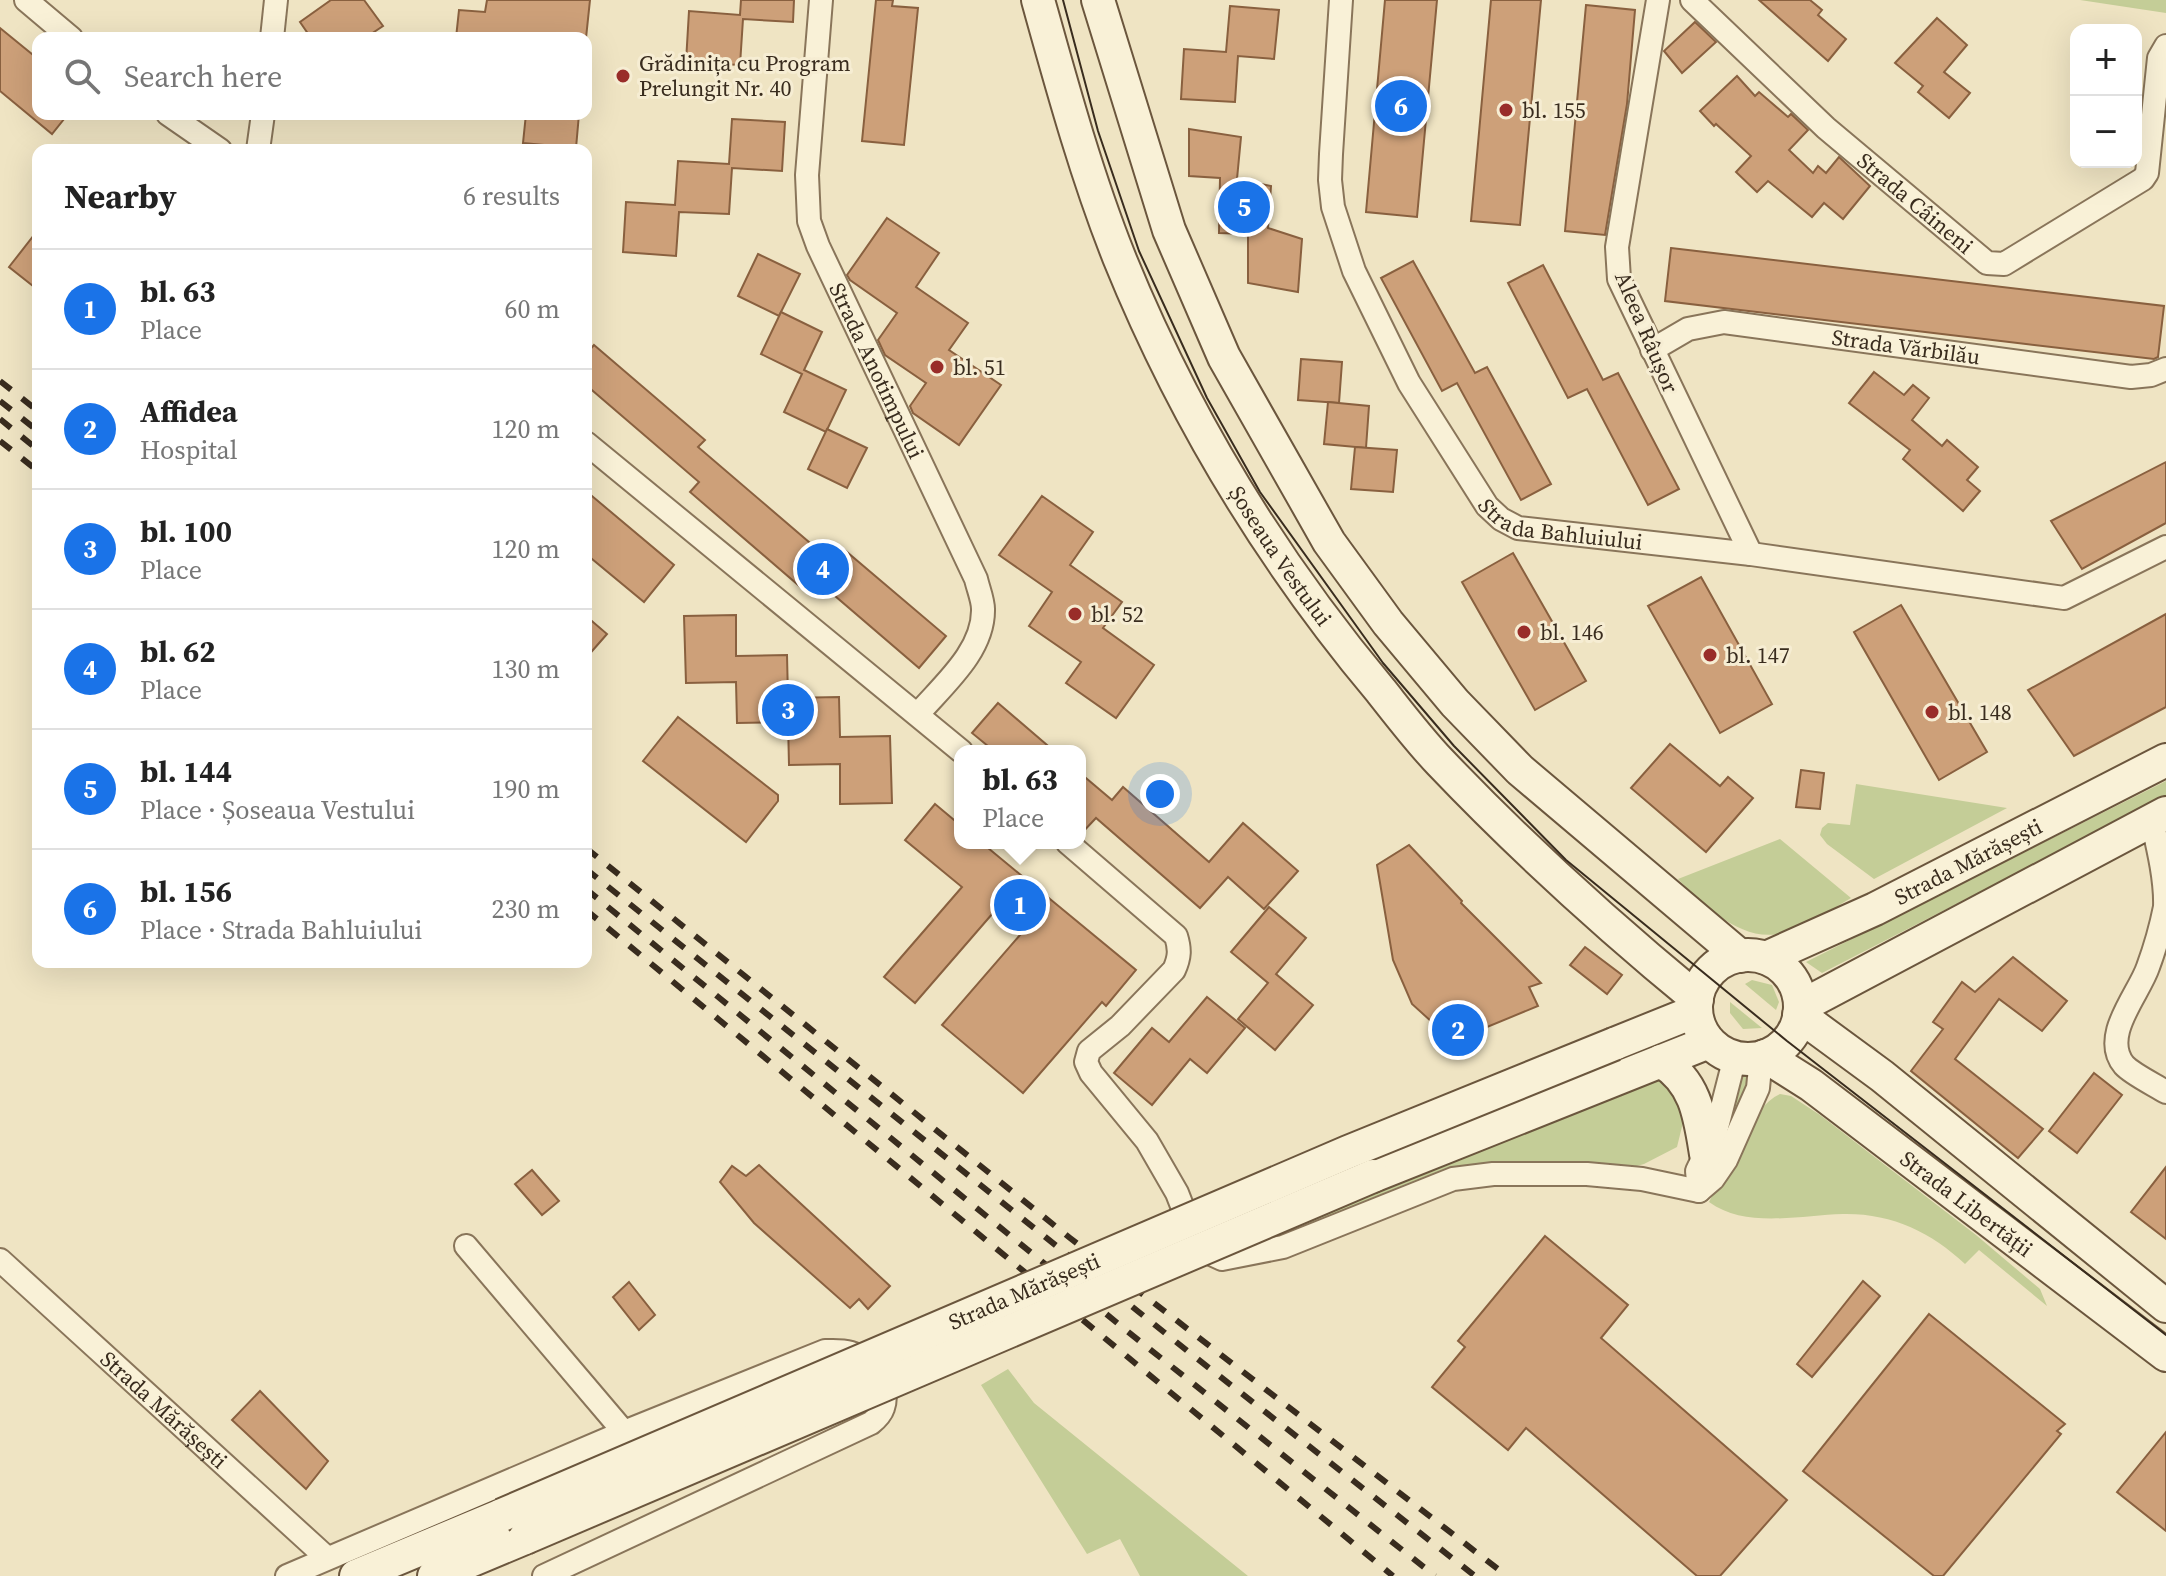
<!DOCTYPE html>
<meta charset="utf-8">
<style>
body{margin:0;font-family:"Source Serif 4",serif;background:#f2f2f2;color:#222}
.controls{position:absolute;right:24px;top:24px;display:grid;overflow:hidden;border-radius:16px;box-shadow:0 8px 32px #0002}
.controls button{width:72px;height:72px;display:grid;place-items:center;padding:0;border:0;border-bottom:2px solid #e0e0e0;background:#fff;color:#222;font:40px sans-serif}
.you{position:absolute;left:1160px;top:794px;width:28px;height:28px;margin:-20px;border:6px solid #fff;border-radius:50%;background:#1a73e8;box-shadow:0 0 0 12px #1a73e833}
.badge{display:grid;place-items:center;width:52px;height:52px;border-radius:50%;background:#1a73e8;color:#fff;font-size:26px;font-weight:700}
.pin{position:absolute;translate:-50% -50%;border:4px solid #fff;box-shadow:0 2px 8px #0006}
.popup{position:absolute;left:954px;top:745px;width:132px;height:104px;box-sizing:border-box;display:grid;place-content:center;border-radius:16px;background:#fff;filter:drop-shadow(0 2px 6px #0005);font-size:26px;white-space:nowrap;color:#767676}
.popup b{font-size:30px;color:#222}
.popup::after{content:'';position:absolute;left:50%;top:100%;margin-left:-16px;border:16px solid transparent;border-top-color:#fff}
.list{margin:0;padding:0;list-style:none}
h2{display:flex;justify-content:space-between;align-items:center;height:104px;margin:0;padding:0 32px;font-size:34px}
h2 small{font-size:26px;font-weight:400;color:#767676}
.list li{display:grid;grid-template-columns:52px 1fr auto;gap:24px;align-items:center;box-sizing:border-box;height:120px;padding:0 32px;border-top:2px solid #e0e0e0}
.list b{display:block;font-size:30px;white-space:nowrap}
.list p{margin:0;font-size:26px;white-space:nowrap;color:#767676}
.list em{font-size:26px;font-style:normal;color:#767676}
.icon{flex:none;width:44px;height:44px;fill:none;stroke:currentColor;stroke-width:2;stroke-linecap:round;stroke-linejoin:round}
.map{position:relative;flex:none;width:2166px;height:1576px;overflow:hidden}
.search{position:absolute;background:#fff;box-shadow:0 8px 32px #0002;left:32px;top:32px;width:560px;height:88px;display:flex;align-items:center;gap:20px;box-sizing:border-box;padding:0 28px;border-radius:16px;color:#767676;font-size:30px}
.panel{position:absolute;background:#fff;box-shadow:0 8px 32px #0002;left:32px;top:144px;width:560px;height:824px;border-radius:16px}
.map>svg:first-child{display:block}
</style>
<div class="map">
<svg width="2166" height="1576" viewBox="0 0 2166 1576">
<rect width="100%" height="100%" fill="#efe4c3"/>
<g fill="#c4cd97">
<polygon points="2080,0 2166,0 2166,13"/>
<polygon points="2166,781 2166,796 1822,973 1806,962"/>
<polygon points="1856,784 2007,808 1874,879 1827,844 1820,835 1822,828 1828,823 1850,825"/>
<path d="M1780 839 1851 898C1829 911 1804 930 1778 934 1740 941 1702 904 1678 879Z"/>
<polygon points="1752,980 1772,985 1779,1002 1776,1010 1745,984"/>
<polygon points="1730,1002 1762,1028 1743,1029 1730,1013"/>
<polygon points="1649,1062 1688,1102 1677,1147 1644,1164 1619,1171 1452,1171 1301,1226 1280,1226"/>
<polygon points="1737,1075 1754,1078 1720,1143"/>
<path d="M1780 1094 1791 1096 1820 1115 1976 1235 2040 1289 2047 1306 1979 1250 1965 1264C1931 1232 1891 1213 1843 1214 1800 1215 1746 1229 1709 1202 1725 1173 1750 1107 1780 1094Z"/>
<polygon points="1008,1369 1034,1403 1248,1576 1140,1576 1120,1539 1087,1554 981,1385"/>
</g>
<g fill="#cda079" stroke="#89603f" stroke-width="2">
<polygon points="331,0 364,0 383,26 365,38 311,38 300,22"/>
<polygon points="487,0 590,0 586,38 456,38 459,10 485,12"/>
<polygon points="741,0 794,0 793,22 743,19 740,65 686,62 689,11 740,15"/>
<polygon points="876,0 893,0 892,6 918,8 904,145 862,141"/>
<polygon points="1385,0 1437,0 1417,217 1366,212"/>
<polygon points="1491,0 1541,0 1520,225 1471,221"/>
<polygon points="1759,0 1810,0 1822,10 1818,15 1846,39 1828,61"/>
<polygon points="1586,5 1635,10 1627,104 1605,235 1565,231"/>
<polygon points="1230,6 1279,10 1274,59 1238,56 1235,102 1181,99 1184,49 1226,52"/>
<polygon points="1937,18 1967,45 1944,72 1970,93 1949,118 1918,92 1923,86 1895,63"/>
<polygon points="1695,22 1716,42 1682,73 1664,51"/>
<polygon points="0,28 38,59 38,114 68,114 52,134 0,91"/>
<polygon points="1737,76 1755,96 1759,92 1788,117 1791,114 1808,130 1789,150 1813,173 1818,166 1826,173 1839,157 1870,186 1843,219 1824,203 1812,217 1768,181 1757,192 1736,172 1751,156 1716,124 1714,126 1700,111"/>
<polygon points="526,114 579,114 576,148 523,143"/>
<polygon points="732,119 785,122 782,171 732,168 729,214 679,212 676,256 623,252 626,202 675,205 678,161 729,164"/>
<polygon points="1189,129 1241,137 1237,179 1271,186 1268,228 1302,239 1298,292 1248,283 1248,234 1219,233 1220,178 1189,176"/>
<polygon points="887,218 939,253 916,287 968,323 949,350 1001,385 959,445 913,413 910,406 926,383 885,355 878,340 897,313 850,280 847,275"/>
<polygon points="38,230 38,290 9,267"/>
<polygon points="1671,248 2164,306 2158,357 2154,359 2026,344 1665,301"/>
<polygon points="758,254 800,274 779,316 738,296"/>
<polygon points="1413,261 1475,373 1487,367 1551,484 1521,500 1457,383 1442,391 1381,278"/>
<polygon points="1543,265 1603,380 1618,373 1679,489 1648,505 1587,389 1568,398 1508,283"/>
<polygon points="781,312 822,332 804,370 846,390 826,432 784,412 802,374 761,354"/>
<polygon points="594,345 705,440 698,447 830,560 841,547 946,636 919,668 814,578 804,590 690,492 699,482 586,385 586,354"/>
<polygon points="1301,359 1342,362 1339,403 1298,400"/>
<polygon points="1874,372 1904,395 1913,385 1929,398 1912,420 1942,446 1947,440 1978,467 1967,480 1980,491 1963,511 1903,459 1910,450 1849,403"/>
<polygon points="1328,402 1369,406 1366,448 1324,444"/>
<polygon points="827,429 867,448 847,488 808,469"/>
<polygon points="1355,447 1397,450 1393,492 1351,489"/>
<polygon points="2166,462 2166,523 2082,569 2051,521"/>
<polygon points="586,491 674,565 644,602 586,554"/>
<polygon points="1042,496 1093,532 1070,565 1122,602 1103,628 1154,665 1116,718 1066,683 1081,662 1029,626 1052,592 999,555"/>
<polygon points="1513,553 1586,681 1535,710 1462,582"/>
<polygon points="1701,577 1772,704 1720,733 1648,606"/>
<polygon points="1901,605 1987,752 1939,780 1854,632"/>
<polygon points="2166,614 2166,707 2074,756 2028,690"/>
<polygon points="736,615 736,656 787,655 788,698 839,697 840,737 890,736 892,803 840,804 840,764 789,765 788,722 737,723 736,682 686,683 684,616"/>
<polygon points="586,616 607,634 586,658"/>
<polygon points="998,703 1054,751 994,751 972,733"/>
<polygon points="678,717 778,795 778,801 746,842 643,761"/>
<polygon points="1670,744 1720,786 1728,777 1753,798 1706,852 1631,788"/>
<polygon points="1801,770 1824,773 1820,809 1796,807"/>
<polygon points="1080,773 1112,800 1123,787 1209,862 1243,823 1298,871 1264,909 1228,877 1200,908 1096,818 1080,835"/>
<polygon points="935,804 960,825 960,843 982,843 1136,970 1106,1006 1102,1002 1023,1093 942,1025 1020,935 993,913 915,1003 884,977 962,887 905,840"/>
<polygon points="1409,845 1462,901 1461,903 1541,983 1529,987 1538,1006 1453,1041 1412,1004 1393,960 1377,865"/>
<polygon points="1269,907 1306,938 1276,974 1313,1005 1275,1050 1238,1019 1268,983 1231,952"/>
<polygon points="1585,947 1622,975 1607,994 1570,965"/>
<polygon points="2013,957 2067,1001 2042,1031 1999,999 1955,1059 2043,1129 2018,1158 1911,1071 1943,1029 1933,1022 1962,982 1975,992"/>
<polygon points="1207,997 1245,1028 1207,1073 1190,1059 1152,1105 1114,1073 1152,1028 1169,1042"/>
<polygon points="2094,1073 2122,1095 2077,1153 2049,1131"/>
<polygon points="759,1165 890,1286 868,1309 859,1299 850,1308 754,1223 720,1182 732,1166 746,1176"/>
<polygon points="2166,1167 2166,1239 2131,1212"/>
<polygon points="532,1170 559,1201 542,1215 515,1184"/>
<polygon points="1545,1236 1628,1305 1601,1338 1787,1500 1720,1576 1697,1576 1526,1428 1508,1450 1432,1387 1465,1347 1458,1341"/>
<polygon points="1863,1281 1880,1296 1812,1377 1797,1364"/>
<polygon points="629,1282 655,1315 639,1330 613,1297"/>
<polygon points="1929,1314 2065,1424 2057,1431 2061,1434 1943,1576 1934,1576 1803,1471"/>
<polygon points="260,1391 328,1461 306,1489 232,1420"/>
<polygon points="2166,1432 2166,1531 2117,1492"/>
</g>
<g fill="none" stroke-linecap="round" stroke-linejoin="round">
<g stroke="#89755a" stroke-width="26">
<g id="minor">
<polyline points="26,0 71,38"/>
<path id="s1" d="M821 0 807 175 809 221 818 246 976 579C978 588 983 600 983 609 984 651 943 685 918 714"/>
<path id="s2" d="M1341 0 1331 154 1330 180 1333 207 1354 271 1409 383 1487 506 1501 519 1518 528 1751 554 2064 598 2166 547"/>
<polyline points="1658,0 1617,247 1619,279 1751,554"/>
<path id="s3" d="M1692 0 1826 128 1987 263 2004 264 2143 179 2147 173 2159 58 2166 46"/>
<polyline points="272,38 276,0"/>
<polyline points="168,114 220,150"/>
<polyline points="258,150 263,114"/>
<path id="s4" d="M1652 350 1688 329 1724 322 2131 377 2151 375 2166 369"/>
<polyline points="586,443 961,751"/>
<path d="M2152 821C2158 847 2166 880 2165 907 2161 927 2155 948 2148 967 2139 994 2100 1036 2124 1065 2132 1074 2155 1085 2166 1092"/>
<path d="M1068 843 1176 936C1180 949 1180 957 1174 970L1120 1026 1089 1051 1086 1062 1091 1073 1147 1141 1177 1193 1195 1239 1209 1253 1222 1259 1283 1247 1453 1179 1493 1174H1587L1642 1179 1699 1191 1713 1179 1726 1160 1758 1088 1761 1057"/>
<polyline points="1699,1191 1697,1171 1716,1131 1735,1057"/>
<polyline points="466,1246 624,1432"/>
<path id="s5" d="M0 1260 327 1558"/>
<path d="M287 1576 624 1432 825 1351C835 1351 847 1350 856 1355 873 1364 890 1389 883 1408 881 1414 876 1419 871 1423L544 1576"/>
</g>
</g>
<g stroke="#6b563d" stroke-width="36">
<g id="secondary">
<path id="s6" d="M1038 0C1062 86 1086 174 1119 257 1183 415 1272 561 1381 691 1400 715 1419 740 1440 762 1520 846 1607 925 1697 999"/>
<polyline points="1098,0 1169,230 1224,357 1329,542 1388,623 1455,703 1520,770 1740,956"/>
<circle cx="1748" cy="1007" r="52"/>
<path id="s7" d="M1766 958 1875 909 2166 760"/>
<polyline points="1800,1007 2166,813"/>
<polyline points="1799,1015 1882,1076 2166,1306"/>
<polyline points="1614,1044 1696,1011"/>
<path id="s8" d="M1765 1056 1811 1085 2166 1355"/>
<path d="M1661 1061C1696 1082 1700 1117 1706 1154"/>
<polyline points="1373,1176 1709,1042"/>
<polyline points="356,1576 502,1515"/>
<polyline points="434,1576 525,1538"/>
</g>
</g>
<use href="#minor" stroke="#f9f1d7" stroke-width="22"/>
<use href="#secondary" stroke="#f9f1d7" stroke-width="32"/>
<polyline stroke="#392c1e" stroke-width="2" points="1063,0 1098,131 1139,251 1207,398 1260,492 1383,663 1454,746 1566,860 1787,1041 2166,1335"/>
<g stroke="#392c1e" stroke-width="6" stroke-dasharray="14 14" stroke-linecap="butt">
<polyline points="0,381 38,411"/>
<polyline points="0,401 38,431"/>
<polyline points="0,419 38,450"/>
<polyline points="0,441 38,471"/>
<polyline points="586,848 1070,1238 1507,1576"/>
<polyline points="586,869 1190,1353 1475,1576"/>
<polyline points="586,889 1127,1331 1435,1576"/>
<polyline points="586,910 1393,1576"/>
</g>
<g stroke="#6b563d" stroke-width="36" stroke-linecap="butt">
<g id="secondary-bridge">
<path id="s9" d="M502 1515 1348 1152 1614 1044"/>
<polyline points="525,1538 1373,1176"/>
</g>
</g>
<use href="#secondary-bridge" stroke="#f9f1d7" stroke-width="32"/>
</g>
<g fill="#992d29" stroke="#f6edd3" stroke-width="3">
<circle cx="623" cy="76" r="8"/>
<circle cx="1506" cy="110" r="8"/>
<circle cx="937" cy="367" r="8"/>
<circle cx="1075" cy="614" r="8"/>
<circle cx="1524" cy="632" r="8"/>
<circle cx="1710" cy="655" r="8"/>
<circle cx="1932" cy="712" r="8"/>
</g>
<g text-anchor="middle" stroke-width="6" stroke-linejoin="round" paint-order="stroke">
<g font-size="22" fill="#392c1e" stroke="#f6edd3" text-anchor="start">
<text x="639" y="71">Grădinița cu Program<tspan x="639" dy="25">Prelungit Nr. 40</tspan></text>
<text x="1522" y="118">bl. 155</text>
<text x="953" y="375">bl. 51</text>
<text x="1091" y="622">bl. 52</text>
<text x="1540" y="640">bl. 146</text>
<text x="1726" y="663">bl. 147</text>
<text x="1948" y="720">bl. 148</text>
</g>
<g font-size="22" fill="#392c1e" stroke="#f6edd3">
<text dy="8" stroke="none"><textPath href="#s3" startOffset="302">Strada Câineni</textPath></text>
<text transform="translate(1647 332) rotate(67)" y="8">Aleea Râușor</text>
<text dy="8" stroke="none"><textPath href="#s4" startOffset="262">Strada Vărbilău</textPath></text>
<text dy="8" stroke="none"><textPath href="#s1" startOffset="386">Strada Anotimpului</textPath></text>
<text dy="8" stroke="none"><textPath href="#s2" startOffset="624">Strada Bahluiului</textPath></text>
<text dy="8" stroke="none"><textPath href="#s6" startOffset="610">Șoseaua Vestului</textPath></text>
<text dy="8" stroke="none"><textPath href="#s7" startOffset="224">Strada Mărășești</textPath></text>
<text dy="8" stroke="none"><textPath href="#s8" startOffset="250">Strada Libertății</textPath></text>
<text dy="8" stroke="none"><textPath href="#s9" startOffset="568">Strada Mărășești</textPath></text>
<text dy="8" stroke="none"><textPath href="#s5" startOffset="222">Strada Mărășești</textPath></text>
</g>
</g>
</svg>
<div class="controls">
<button>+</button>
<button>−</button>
</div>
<div class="you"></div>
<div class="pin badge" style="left:1020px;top:905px">1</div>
<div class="popup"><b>bl. 63</b>Place</div>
<div class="pin badge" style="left:1458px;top:1030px">2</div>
<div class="pin badge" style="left:788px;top:710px">3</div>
<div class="pin badge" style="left:823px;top:569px">4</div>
<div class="pin badge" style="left:1244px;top:207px">5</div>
<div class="pin badge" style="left:1401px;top:106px">6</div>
<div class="search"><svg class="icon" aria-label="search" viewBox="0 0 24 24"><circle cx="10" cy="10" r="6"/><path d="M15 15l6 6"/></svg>Search here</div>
<section class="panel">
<h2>Nearby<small>6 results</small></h2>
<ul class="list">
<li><span class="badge">1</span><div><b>bl. 63</b><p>Place</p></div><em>60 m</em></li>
<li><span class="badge">2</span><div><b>Affidea</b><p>Hospital</p></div><em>120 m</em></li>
<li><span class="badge">3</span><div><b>bl. 100</b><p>Place</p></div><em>120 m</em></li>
<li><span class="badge">4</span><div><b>bl. 62</b><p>Place</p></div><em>130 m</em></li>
<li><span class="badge">5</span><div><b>bl. 144</b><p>Place · Șoseaua Vestului</p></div><em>190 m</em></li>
<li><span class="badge">6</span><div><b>bl. 156</b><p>Place · Strada Bahluiului</p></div><em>230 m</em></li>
</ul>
</section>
</div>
